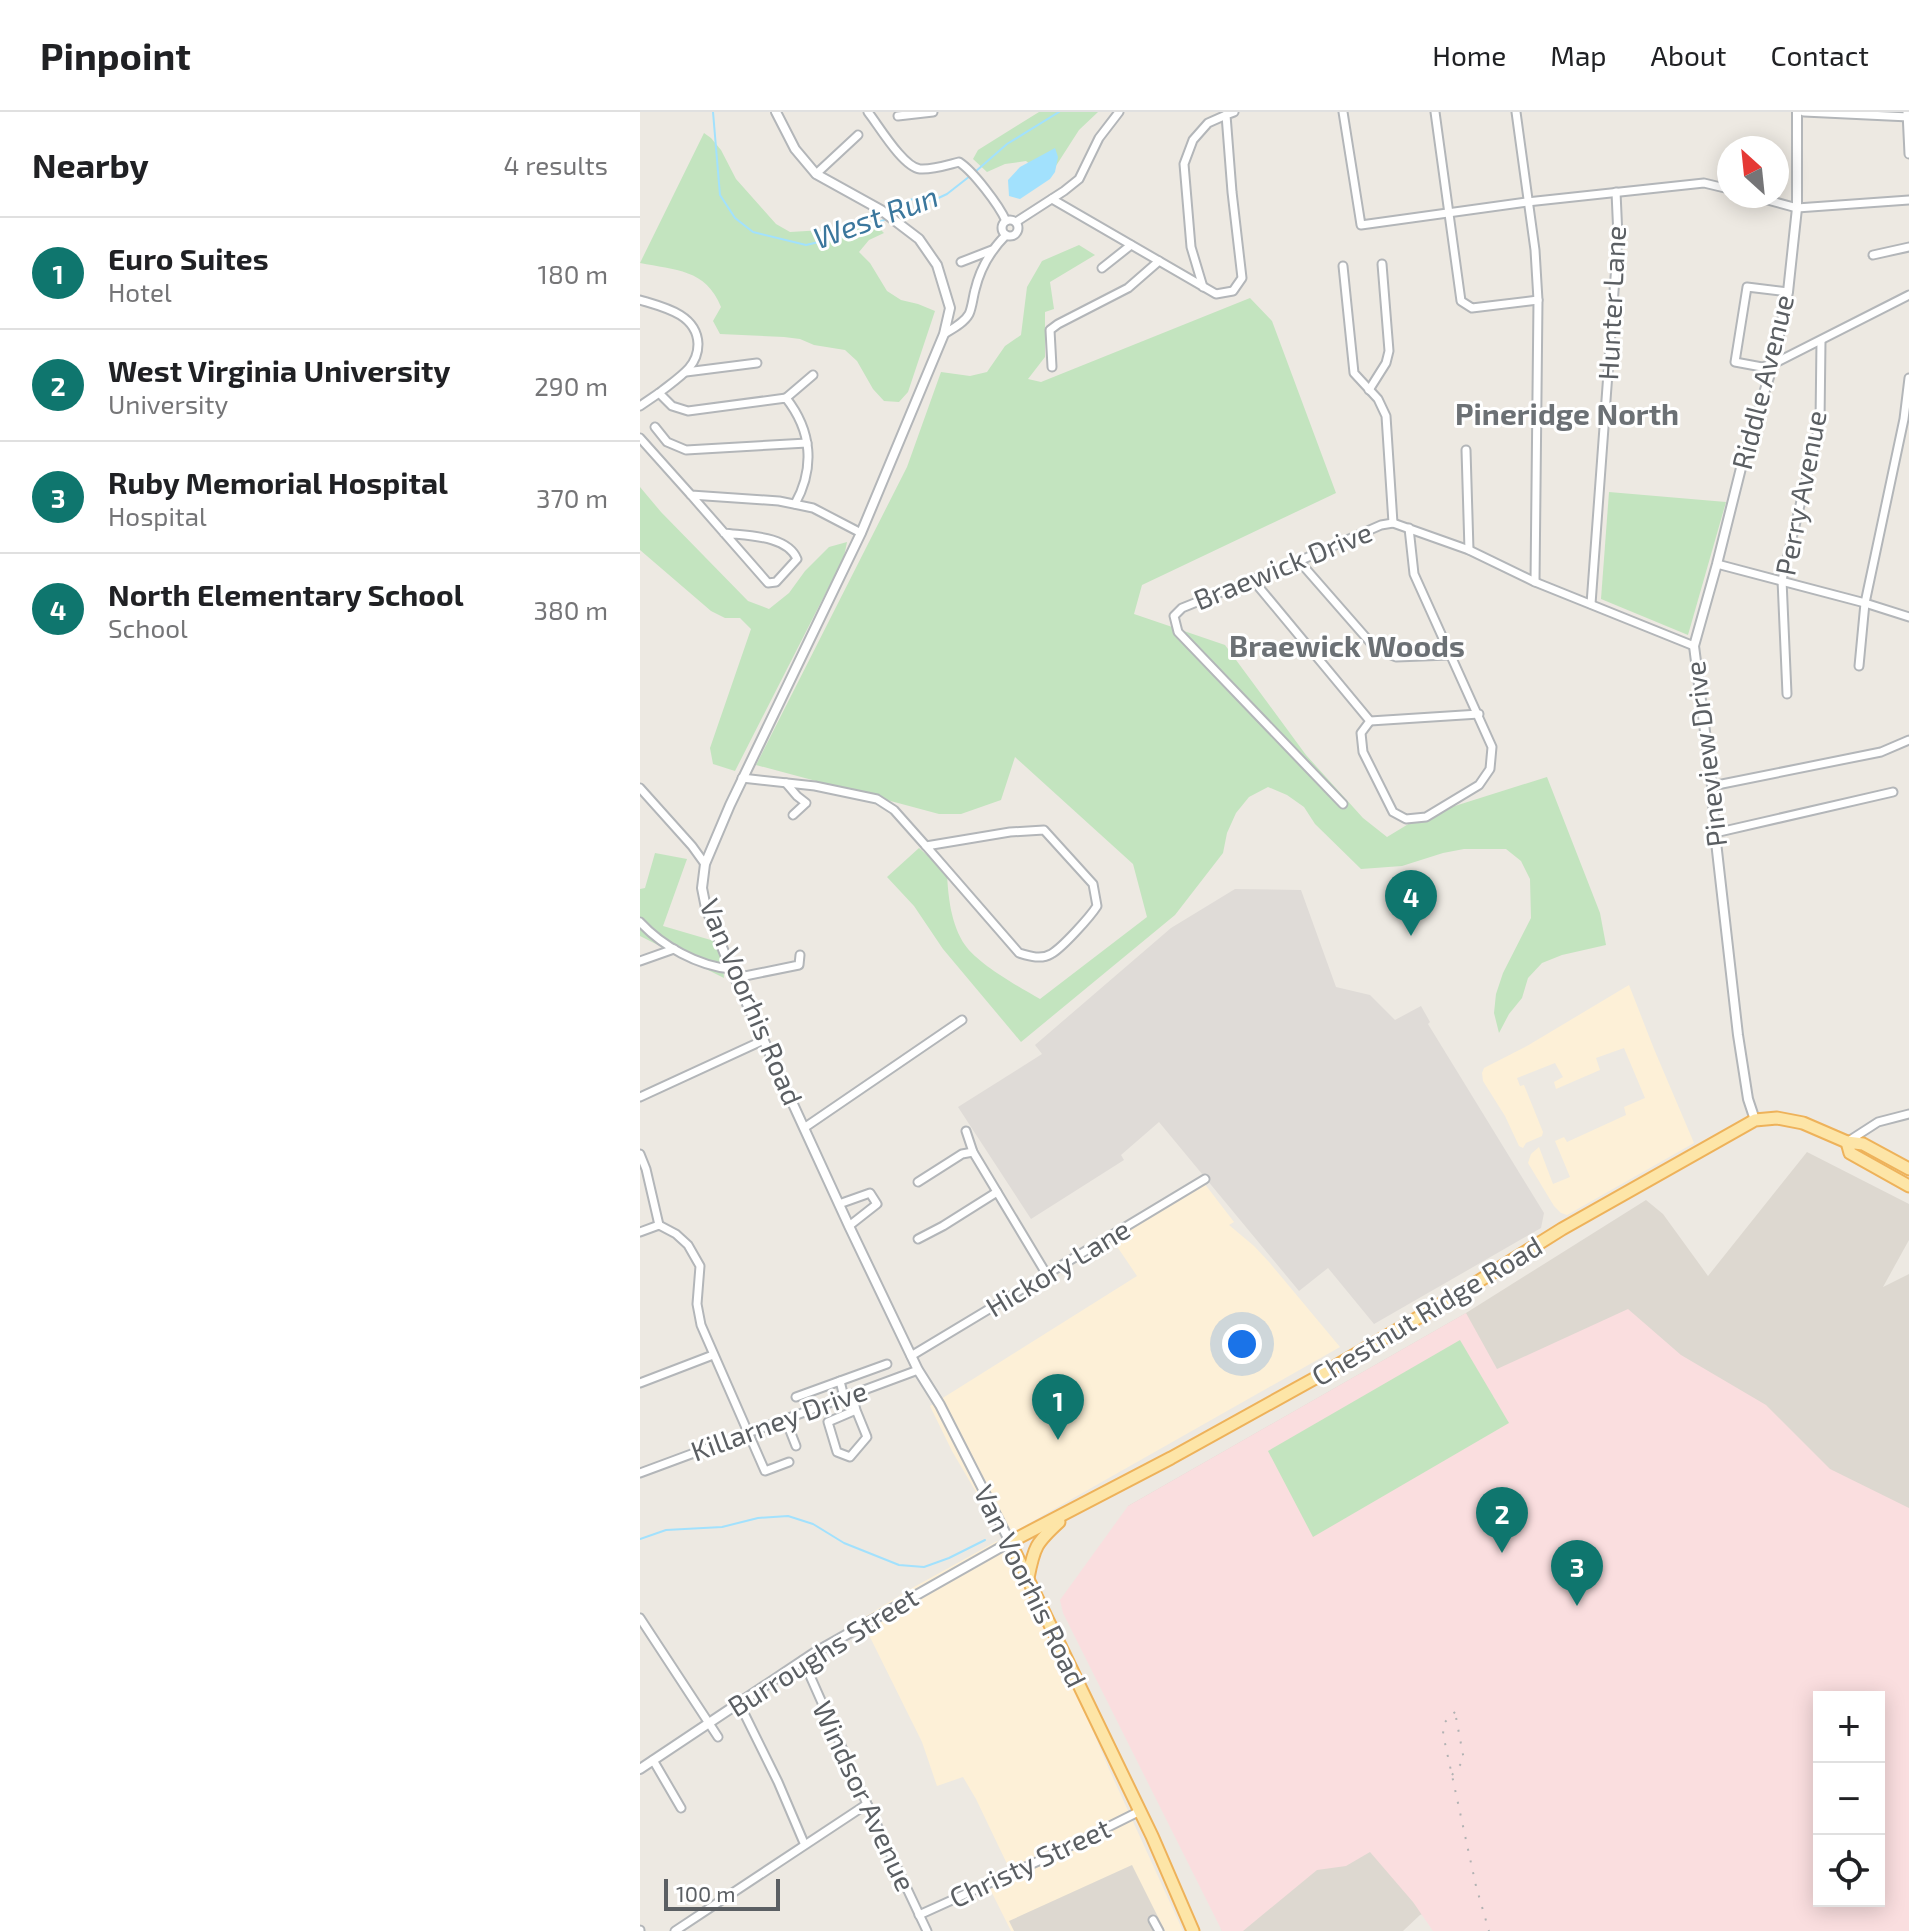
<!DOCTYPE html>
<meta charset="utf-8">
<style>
body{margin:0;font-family:"Exo 2",sans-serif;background:#f6f6f6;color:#202124}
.controls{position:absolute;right:24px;bottom:24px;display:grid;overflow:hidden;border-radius:0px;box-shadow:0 4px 20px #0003}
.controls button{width:72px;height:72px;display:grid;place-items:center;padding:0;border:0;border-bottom:2px solid #e0e0e0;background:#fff;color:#202124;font:40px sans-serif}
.compass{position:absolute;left:1077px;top:24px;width:72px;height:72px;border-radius:50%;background:#fff;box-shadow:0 4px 20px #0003;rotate:333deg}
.scale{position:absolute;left:24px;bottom:20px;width:116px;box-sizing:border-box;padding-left:8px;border:4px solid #5b5f63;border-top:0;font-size:22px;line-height:28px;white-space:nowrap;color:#5b5f63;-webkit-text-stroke:6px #fff;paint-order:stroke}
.you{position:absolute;left:602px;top:1232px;width:28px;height:28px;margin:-20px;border:6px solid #fff;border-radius:50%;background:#1a73e8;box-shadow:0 0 0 12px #1a73e833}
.badge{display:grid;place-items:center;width:52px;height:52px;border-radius:50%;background:#0f766e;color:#fff;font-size:26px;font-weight:700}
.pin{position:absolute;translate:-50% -66px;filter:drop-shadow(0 2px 4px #0008)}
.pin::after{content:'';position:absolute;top:42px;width:28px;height:24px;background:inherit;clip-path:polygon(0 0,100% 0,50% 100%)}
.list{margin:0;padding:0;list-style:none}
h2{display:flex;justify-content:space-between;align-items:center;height:104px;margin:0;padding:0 32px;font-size:34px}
h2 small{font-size:26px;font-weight:400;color:#757577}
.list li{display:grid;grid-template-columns:52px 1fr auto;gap:24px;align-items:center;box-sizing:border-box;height:112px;padding:0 32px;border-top:2px solid #e0e0e0}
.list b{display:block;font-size:30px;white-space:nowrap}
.list p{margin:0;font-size:26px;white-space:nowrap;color:#757577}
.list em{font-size:26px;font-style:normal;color:#757577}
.icon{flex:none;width:44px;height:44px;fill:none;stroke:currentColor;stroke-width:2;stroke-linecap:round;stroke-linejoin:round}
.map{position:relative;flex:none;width:1269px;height:1819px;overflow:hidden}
header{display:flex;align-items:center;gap:48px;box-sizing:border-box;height:112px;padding:0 40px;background:#fff;border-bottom:2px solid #e0e0e0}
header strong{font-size:38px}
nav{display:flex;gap:44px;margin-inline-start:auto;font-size:28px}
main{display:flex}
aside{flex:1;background:#fff}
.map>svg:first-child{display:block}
</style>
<header>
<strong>Pinpoint</strong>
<nav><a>Home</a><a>Map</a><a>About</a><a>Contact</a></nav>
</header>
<main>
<aside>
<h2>Nearby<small>4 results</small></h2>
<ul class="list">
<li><span class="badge">1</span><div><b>Euro Suites</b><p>Hotel</p></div><em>180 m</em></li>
<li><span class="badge">2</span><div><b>West Virginia University</b><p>University</p></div><em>290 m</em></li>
<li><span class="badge">3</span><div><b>Ruby Memorial Hospital</b><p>Hospital</p></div><em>370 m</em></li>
<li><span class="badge">4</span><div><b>North Elementary School</b><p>School</p></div><em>380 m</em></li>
</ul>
</aside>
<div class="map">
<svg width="1269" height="1819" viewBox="0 0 1269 1819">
<rect width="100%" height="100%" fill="#ede9e2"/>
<g fill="#fdf0d7">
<polygon points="989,873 1014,937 1054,1031 927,1103 921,1101 914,1094 888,1051 891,1042 899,1035 913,1072 930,1065 915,1029 924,1025 927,1030 986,1003 984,995 1005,986 984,936 956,946 960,958 916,977 914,970 923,965 915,951 877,966 880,974 884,973 903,1020 902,1024 886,1031 883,1036 879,1034 865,1004 843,969 842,961 844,956 887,934"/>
<polygon points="564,1071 594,1110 589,1113 614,1134 629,1150 700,1235 363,1426 312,1339 290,1294 497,1164 472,1127"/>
<polygon points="357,1429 394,1491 433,1572 469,1657 543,1819 371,1819 346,1769 369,1756 336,1687 323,1665 297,1674 282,1630 221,1507 274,1475"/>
</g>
<polygon fill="#dfdbd7" points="595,777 661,778 696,875 730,883 755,908 781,894 790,910 788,912 904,1101 901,1116 734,1212 688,1156 659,1179 519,1010 481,1043 484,1048 391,1107 318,995 402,942 395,933 531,816"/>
<g fill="#ddd8d0" fill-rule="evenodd">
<path d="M1167 1040 1269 1092V1128L1243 1175 1269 1162V1819L849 1773 780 1803 763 1819H582L488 1394 826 1201 1006 1088 1023 1102 1068 1164ZM1179 1585H1239V1789H1179Z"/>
<polygon points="492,1753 525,1819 374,1819 369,1809"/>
</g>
<path fill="#fadedf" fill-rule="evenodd" d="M988 1197 1041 1243 1126 1293 1190 1357 1269 1396V1819H793L773 1790 730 1740 706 1754 677 1758 603 1819H582L423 1501 420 1488 488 1394 826 1201 857 1257ZM1179 1585H1239V1789H1179Z"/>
<g fill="#c3e4bf">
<polygon points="399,0 458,0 439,18 412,60 402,62 386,49 365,52 347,60 333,47 338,38"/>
<path d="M64 21 71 26 81 38 96 67 136 112 150 120 200 117 217 109 233 110 244 121 229 128 219 140 230 151 247 179 261 188 278 192 295 199 268 280 259 290 244 289 233 277 217 249 205 238 174 233 160 227 144 225 80 222 73 209 81 195C66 157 35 158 0 151Z"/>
<path d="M439 133 455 143 410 170 414 197 405 200V245L388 267 401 270 610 186 632 209 696 381 502 473 494 502 585 533 666 643 723 706 747 725 780 705 907 665 960 801 966 833 922 843 902 851 888 866 882 886 869 902 859 921 854 901 856 882 863 861 891 806 890 767 881 749 866 737H824L803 741 762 754 721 757 675 712 664 695 647 683 628 675 609 685 596 701 587 721 583 741 535 803 381 930 303 837 274 794 247 765 279 736 307 761C308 784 311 813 325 833 338 852 379 875 400 887L507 805 493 752 375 645 361 688 321 702H299L116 653 267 355 301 260 330 264 347 260 365 234 381 223 387 175 402 149Z"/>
<polygon points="0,375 21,400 108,489 129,497 149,481 165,459 189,435 207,430 204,445 95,659 73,652 70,636 111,517 100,506 85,506 71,499 0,438"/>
<polygon points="969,380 1086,390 1048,523 961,487"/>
<polygon points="15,741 47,747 23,814 81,831 84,866 0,824 0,777 5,776"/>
<polygon points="820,1228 869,1311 673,1425 628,1339"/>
</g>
<polygon fill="#a2e1fd" points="415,36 418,45 415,60 410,67 380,87 369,84 368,68 380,55"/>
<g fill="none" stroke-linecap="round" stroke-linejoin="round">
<g stroke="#a2e1fd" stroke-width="2">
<polyline points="73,0 80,83 95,106 113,120 166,133 213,122 246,107"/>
<polyline points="335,60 367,32 419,0"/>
<polyline points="251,103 266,90 275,86 292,89 307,82 330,64"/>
<polyline points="0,1427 26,1418 82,1415 118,1406 148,1404 173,1412 204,1431 259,1453 284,1455 309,1446 345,1428"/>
</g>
<g stroke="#b3b6b9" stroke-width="11">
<g id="minor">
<path d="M228 0C239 14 263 55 280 57 292 58 307 53 319 50 333 59 359 93 366 109"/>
<polyline points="703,0 721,113 887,90 1064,71 1089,77"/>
<polyline points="795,0 821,189 832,196 898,188"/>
<polyline points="876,0 895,138 898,188 895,470"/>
<polyline points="1164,0 1269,5"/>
<polyline points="1267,0 1269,42"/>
<polyline points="258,4 293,0"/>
<polyline points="176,62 218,23"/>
<polyline points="1113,84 1157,96 1269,88"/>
<polyline points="412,87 576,182 593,179 602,166 592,80 586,3 594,0"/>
<circle cx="370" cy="116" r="8"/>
<polyline points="376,110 424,79 439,67 459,26 479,0"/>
<polyline points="1233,143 1269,135"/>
<polyline points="321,150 352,138"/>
<polyline points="703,154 714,261 738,287 746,304 753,411"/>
<polyline points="462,156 491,133"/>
<polyline points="563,175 551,135 544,52 553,28 568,11 586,3"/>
<polyline points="1148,180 1107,175 1095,250 1122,255 1133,252 1269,183"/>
<path d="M0 188C23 195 57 202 58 232 58 241 55 249 49 256 41 265 29 273 19 281"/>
<path d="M304 222C312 217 324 211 329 202 332 196 333 185 335 178 340 157 351 138 366 123"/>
<polyline points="412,255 410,218 418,212 488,176 519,149"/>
<polyline points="46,260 117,251"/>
<polyline points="729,278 746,251 749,239 742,152"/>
<polyline points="146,286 173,263"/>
<path d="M0 294 19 281 32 294 48 299 146 286C172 319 175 356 155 392"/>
<polyline points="15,315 27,330 46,338 167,331"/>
<polyline points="0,326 51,383 139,389 173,396 221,421"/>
<polyline points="826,338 829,438"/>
<path d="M51 383 128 471 136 470 157 447C147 423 107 424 84 421"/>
<polyline points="659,449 736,537 756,545 809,543"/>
<polyline points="1077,452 1225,491 1269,505"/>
<polyline points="613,468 730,609 839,602"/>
<polyline points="951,492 978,125 976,80"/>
<polyline points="1219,554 1225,491 1264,307 1269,266"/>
<polyline points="1147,582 1142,468 1180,310 1181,229"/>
<polyline points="730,609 721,621 723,640 753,700 766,707 786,705 839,673 850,657 852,635 774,462 769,416"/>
<polyline points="102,666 175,674 237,687 254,698 286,734"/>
<polyline points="146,671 157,684 166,691 153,703"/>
<polyline points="1072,674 1241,640 1269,628"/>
<polyline points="0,676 52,734 65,752"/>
<polyline points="703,692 538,520 534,504 542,496 659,449 741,413 753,411 829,438 895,470 1054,534"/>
<path d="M404 718 453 772 457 794C450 805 422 836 411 842 401 848 389 844 379 841L286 734 370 720Z"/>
<polyline points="1075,721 1253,680"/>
<path d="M0 810C22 834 58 854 91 857"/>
<polyline points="0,849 34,837"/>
<polyline points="95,866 159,853 160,843"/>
<polyline points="0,985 124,928"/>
<polyline points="164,1016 322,908"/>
<polyline points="326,1019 333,1040 407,1163"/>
<polyline points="1207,1030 1238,1010 1269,1002"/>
<polyline points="0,1042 6,1057 19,1113"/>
<polyline points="278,1070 322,1042 333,1040"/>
<polyline points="199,1092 230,1081 237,1092 209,1114"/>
<polyline points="0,1120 19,1113 36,1122 48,1133 60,1154 57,1192 61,1213 125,1359 149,1350"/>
<polyline points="278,1127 303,1114 357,1080"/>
<polyline points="271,1244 565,1067"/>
<polyline points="200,1269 247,1252"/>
<polyline points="0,1271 73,1243"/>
<polyline points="212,1282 216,1298 188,1310 197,1340 210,1345 227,1325 216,1298"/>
<polyline points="156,1285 200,1269 204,1285"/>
<polyline points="145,1306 156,1334"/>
<polyline points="0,1361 278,1258"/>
<polyline points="0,1506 78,1625"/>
<polyline points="163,1548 227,1692 287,1819"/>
<polyline points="99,1591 138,1670 164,1731"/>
<polyline points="13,1648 41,1696"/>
<polyline points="279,1803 414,1742 500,1699"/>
<polyline points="513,1808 519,1819"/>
<polyline points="0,1818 0,1819"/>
<polyline points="35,1819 227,1692"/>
</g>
</g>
<g stroke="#b3b6b9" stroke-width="12">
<g id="tertiary">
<polyline points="1115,1008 1108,987 1098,923 1075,721 1072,674 1054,534 1077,452 1101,356 1133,252 1148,180 1157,96 1157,0"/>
<polyline points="0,1657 174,1541 370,1430 300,1293 278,1258 209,1114 91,857 66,796 62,776 65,752 90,693 221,421 304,222 310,196 297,153 279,127 241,98 176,62 155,37 136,0"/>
</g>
</g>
<g stroke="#eeb25a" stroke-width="15">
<g id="primary">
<polyline points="1207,1030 1210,1041 1269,1074"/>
<path d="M388 1466C394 1435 396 1431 419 1410"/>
<polyline points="553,1819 512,1724 370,1430 531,1346 679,1264 815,1184 922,1117 1115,1008 1137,1006 1163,1011 1207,1030 1223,1032 1269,1057"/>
</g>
</g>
<use href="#minor" stroke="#fff" stroke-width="7"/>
<use href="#tertiary" stroke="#fff" stroke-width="8"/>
<use href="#primary" stroke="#fde5a7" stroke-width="11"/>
<g stroke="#b1b2b3" stroke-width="2" stroke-dasharray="2 10" stroke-linecap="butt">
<polyline points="815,1600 804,1611 803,1622 836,1774 849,1819"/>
<polyline points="812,1663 824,1648 815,1600"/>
</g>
</g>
<g text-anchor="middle" stroke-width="6" stroke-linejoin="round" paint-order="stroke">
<g font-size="28" fill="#5b5f63" stroke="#fff">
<text transform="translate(972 191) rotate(-87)" y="10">Hunter Lane</text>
<text transform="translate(1123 270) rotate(-76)" y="10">Riddle Avenue</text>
<text transform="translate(1161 381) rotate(-79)" y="10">Perry Avenue</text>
<text transform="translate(643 454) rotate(-22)" y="10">Braewick Drive</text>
<text transform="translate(1066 642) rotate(-97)" y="10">Pineview Drive</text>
<text transform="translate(111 890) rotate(67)" y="10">Van Voorhis Road</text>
<text transform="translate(418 1156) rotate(-31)" y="10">Hickory Lane</text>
<text transform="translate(787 1199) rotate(-31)" y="10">Chestnut Ridge Road</text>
<text transform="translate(139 1309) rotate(-20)" y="10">Killarney Drive</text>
<text transform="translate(390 1474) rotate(64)" y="10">Van Voorhis Road</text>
<text transform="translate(183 1540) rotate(-32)" y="10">Burroughs Street</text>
<text transform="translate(224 1684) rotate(65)" y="10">Windsor Avenue</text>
<text transform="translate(390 1751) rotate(-25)" y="10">Christy Street</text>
</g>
<g font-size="30" font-style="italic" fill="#3b779d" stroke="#fff">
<text transform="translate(236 106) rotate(-20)" y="10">West Run</text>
</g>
<g font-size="30" font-weight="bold" fill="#6c7175" stroke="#fff">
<text x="927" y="313">Pineridge North</text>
<text x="707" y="545">Braewick Woods</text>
</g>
</g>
</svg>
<div class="controls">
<button>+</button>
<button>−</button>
<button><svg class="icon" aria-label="locate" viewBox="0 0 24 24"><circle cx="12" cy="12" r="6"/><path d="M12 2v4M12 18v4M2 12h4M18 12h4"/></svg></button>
</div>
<svg class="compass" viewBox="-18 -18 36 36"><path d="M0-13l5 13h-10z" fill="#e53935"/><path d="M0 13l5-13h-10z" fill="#757577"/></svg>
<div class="scale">100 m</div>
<div class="you"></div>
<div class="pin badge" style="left:418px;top:1328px">1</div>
<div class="pin badge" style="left:862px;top:1441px">2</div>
<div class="pin badge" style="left:937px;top:1494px">3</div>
<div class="pin badge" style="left:771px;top:824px">4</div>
</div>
</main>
